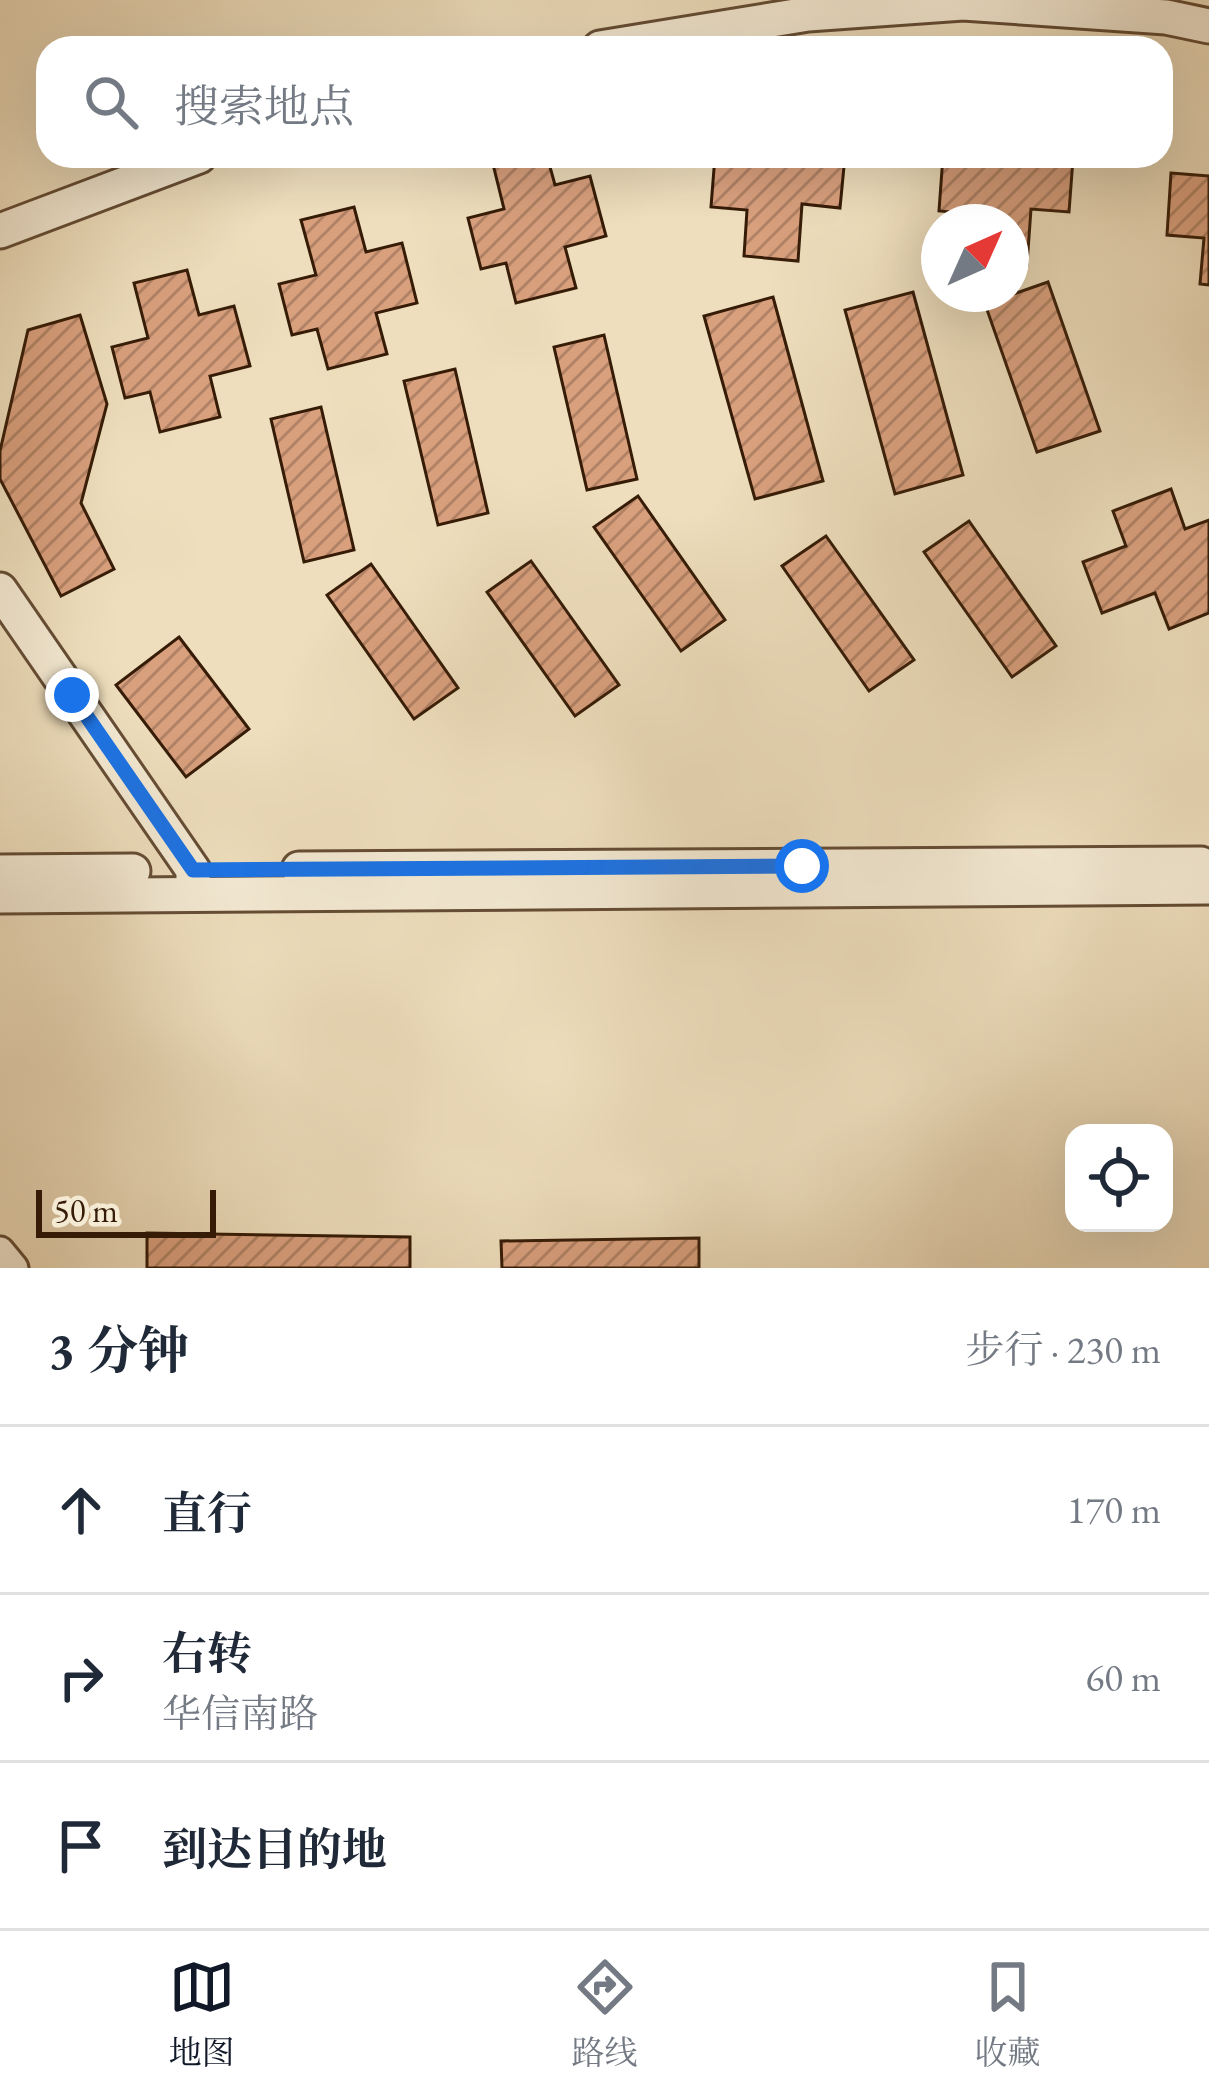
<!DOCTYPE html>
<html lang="zh">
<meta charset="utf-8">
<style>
body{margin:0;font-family:"EB Garamond","Noto Serif SC",serif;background:#f2f2f3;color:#1f2937}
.controls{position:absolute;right:36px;bottom:36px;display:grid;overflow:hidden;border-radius:24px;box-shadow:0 12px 48px #0002}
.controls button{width:108px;height:108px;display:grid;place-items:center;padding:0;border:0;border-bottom:3px solid #e0e1e3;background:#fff;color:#1f2937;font:60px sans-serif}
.compass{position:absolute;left:921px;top:204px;width:108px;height:108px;border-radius:50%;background:#fff;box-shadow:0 12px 48px #0002;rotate:45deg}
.scale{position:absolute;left:36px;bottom:30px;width:180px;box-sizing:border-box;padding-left:12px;border:6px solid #361c07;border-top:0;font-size:33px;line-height:42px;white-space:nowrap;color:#361c07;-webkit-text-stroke:9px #f4ead4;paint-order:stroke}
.stop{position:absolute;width:36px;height:36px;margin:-27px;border:9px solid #1a73e8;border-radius:50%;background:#fff}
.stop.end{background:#1a73e8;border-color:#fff;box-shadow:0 3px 12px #0008}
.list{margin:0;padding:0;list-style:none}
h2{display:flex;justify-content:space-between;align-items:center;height:156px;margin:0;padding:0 48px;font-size:51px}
h2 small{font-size:39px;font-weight:400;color:#747a83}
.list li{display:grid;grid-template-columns:78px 1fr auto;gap:36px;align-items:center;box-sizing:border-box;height:168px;padding:0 48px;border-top:3px solid #e0e1e3}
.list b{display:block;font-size:45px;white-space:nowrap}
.list p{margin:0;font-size:39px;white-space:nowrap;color:#747a83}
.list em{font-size:39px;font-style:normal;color:#747a83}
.icon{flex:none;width:66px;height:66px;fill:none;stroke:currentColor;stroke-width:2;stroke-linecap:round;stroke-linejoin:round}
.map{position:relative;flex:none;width:1209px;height:1268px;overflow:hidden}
.search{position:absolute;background:#fff;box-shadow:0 12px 48px #0002;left:36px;right:36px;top:36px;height:132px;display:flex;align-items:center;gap:30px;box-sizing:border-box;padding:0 42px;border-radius:36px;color:#747a83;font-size:45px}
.sheet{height:660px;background:#fff}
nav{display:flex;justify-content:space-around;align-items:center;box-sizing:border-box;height:168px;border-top:3px solid #e0e1e3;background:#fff;font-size:33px;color:#747a83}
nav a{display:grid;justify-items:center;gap:6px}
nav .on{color:#111827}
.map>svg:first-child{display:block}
</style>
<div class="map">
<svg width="1209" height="1268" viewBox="0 0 1209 1268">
<defs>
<pattern id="building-hatch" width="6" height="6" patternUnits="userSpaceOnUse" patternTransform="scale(3)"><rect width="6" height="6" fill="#d9a07e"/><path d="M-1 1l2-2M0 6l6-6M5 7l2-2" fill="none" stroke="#b18265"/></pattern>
</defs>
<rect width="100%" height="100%" fill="#eedebd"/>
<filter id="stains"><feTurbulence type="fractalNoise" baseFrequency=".00167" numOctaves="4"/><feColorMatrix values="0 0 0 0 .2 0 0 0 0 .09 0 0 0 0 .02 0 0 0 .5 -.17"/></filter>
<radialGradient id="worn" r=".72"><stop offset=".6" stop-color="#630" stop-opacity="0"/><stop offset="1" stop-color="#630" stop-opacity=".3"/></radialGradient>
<g fill="url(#building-hatch)" stroke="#361c07" stroke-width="3">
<polygon points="491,156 547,156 555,185 590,176 606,236 565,247 576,288 516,303 506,263 481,269 468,218 504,209"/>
<polygon points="715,156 845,156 840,208 802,204 798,261 744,256 747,210 711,207"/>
<polygon points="943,156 1073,159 1069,212 1031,209 1027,265 1011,264 1011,222 975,222 976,214 939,211"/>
<polygon points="1171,173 1209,176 1209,285 1200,284 1204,238 1167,235"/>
<polygon points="354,207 366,252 402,243 417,303 376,313 387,354 328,369 317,329 292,335 279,284 316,275 301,220"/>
<polygon points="187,270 199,315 234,306 250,366 210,376 220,417 160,432 150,392 125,398 112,347 148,338 134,283"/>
<polygon points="1048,282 1100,431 1037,452 985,304"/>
<polygon points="913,292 963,475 895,494 845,310"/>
<polygon points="773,297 823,481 755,499 704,316"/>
<polygon points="80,315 107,404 81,503 114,569 61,596 0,479 0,451 28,330"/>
<polygon points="604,335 637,479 587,490 554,347"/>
<polygon points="455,369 488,513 438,525 404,381"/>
<polygon points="321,407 354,550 304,562 271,419"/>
<polygon points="1171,489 1185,529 1209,520 1209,613 1169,629 1155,593 1102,613 1083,562 1126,546 1113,511"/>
<polygon points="638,496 725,620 681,651 594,527"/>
<polygon points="969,521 1056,646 1012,677 924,552"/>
<polygon points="826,536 914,660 869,691 782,566"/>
<polygon points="531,561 619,685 575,716 487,592"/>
<polygon points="371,564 458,688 414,719 327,595"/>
<polygon points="179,637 249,729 186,777 116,685"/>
<polygon points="147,1233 410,1237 410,1268 147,1268"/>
<polygon points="699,1238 699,1268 502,1268 501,1241"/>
</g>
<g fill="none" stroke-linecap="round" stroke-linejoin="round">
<g stroke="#644c34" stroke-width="33">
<polyline id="minor" points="0,1251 14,1268"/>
</g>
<g stroke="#644c34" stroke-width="39">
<g id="tertiary">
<polyline points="600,48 808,14 963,3 1166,17 1209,26"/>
<polyline points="0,231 199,156"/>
<polyline points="0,590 193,870 193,892"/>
<polyline points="299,869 1201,864"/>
<polyline points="0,872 133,871"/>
<polyline points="0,896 1209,887"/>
</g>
</g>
<use href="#minor" stroke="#f4ead4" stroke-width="27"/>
<use href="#tertiary" stroke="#f4ead4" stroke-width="33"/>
</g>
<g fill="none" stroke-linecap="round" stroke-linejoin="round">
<polyline stroke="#1a73e8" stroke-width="15" points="72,695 193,870 802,866"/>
</g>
<rect width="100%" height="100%" filter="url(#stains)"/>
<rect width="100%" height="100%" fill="url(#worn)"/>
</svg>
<div class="controls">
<button><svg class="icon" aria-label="locate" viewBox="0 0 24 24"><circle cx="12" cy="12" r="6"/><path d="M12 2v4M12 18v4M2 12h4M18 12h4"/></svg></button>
</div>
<svg class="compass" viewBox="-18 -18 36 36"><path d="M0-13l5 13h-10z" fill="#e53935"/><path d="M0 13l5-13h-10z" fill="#747a83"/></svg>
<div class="scale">50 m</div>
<div class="stop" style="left:802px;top:866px"></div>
<div class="stop end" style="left:72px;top:695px"></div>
<div class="search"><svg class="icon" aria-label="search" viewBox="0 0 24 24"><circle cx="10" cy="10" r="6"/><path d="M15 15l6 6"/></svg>搜索地点</div>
</div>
<section class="sheet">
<h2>3 分钟<small>步行 · 230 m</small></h2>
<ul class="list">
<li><svg class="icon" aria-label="ahead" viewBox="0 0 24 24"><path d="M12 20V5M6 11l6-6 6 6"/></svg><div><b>直行</b></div><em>170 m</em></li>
<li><svg class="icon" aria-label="right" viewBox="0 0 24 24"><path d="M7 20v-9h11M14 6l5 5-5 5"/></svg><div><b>右转</b><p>华信南路</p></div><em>60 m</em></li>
<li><svg class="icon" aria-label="arrive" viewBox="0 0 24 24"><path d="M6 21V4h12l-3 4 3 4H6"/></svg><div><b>到达目的地</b></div></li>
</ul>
</section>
<nav>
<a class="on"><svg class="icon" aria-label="map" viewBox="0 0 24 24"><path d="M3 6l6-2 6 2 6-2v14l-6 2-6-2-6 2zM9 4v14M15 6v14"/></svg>地图</a>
<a><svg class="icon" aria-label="directions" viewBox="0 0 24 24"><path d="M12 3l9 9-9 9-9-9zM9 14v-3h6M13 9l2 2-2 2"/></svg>路线</a>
<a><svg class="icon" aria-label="saved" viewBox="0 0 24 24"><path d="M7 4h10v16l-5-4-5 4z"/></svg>收藏</a>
</nav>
